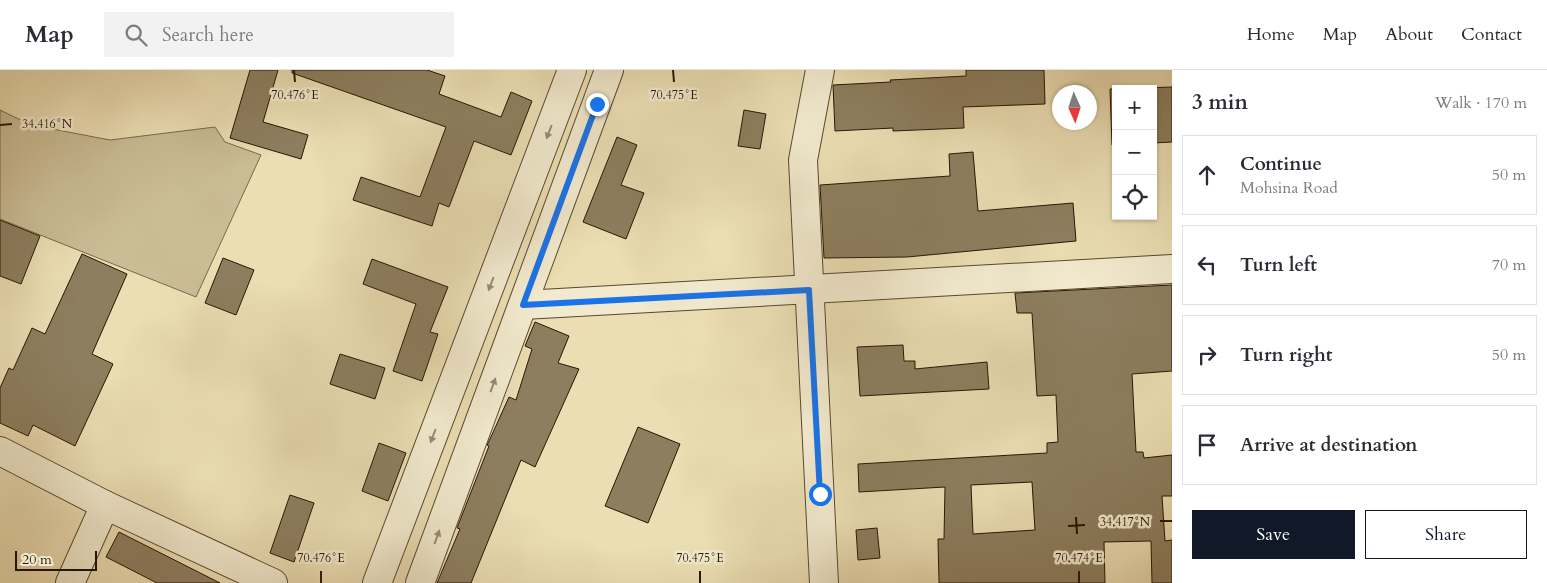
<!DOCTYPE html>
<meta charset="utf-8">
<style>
body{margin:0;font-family:Cardo,serif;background:#f2f2f3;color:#2b2b33}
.controls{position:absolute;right:15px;top:15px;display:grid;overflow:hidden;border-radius:0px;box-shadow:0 1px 4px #0004}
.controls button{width:45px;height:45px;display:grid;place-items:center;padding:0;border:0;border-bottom:1px solid #e1e1e2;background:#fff;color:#2b2b33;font:25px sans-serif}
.compass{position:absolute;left:1052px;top:15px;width:45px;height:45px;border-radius:50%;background:#fff;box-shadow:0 1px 4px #0004;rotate:177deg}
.scale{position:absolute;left:15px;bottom:12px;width:82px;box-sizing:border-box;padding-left:5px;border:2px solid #271603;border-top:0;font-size:14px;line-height:18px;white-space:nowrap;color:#271603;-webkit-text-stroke:4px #f2eace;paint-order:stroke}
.stop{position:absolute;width:15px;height:15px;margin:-11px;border:4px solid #1a73e8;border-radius:50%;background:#fff}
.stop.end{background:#1a73e8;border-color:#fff;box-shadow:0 1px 5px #0008}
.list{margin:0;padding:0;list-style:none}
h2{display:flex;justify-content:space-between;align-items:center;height:65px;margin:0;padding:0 20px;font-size:21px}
h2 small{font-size:16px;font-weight:400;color:#7c7c81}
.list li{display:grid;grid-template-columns:32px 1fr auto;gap:15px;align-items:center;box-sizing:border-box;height:80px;margin:0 10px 10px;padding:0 10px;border:1px solid #e1e1e2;border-radius:0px}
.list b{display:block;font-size:19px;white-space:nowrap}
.list p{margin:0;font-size:16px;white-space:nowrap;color:#7c7c81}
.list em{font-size:16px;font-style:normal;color:#7c7c81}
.actions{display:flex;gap:10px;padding:15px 20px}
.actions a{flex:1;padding:11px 0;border:1px solid #111827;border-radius:0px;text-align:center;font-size:18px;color:#111827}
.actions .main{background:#111827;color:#fff}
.icon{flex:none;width:28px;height:28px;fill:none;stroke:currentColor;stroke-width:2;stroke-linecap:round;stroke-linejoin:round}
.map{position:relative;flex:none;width:1172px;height:513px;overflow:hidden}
header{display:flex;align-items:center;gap:30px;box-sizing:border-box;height:70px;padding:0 25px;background:#fff;border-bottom:1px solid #e1e1e2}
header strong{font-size:24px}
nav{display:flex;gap:28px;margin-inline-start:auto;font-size:18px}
.search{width:350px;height:45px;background:#f2f2f3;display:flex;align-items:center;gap:12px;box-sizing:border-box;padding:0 18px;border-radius:0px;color:#7c7c81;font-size:19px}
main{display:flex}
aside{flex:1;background:#fff}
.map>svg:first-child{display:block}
</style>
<header>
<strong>Map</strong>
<div class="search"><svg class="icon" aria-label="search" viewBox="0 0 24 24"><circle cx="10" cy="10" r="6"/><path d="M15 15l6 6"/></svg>Search here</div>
<nav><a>Home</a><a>Map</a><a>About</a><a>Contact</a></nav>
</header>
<main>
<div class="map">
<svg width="1172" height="513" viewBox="0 0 1172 513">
<rect width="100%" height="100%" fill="#ebdeb3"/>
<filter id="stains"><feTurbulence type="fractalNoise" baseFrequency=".004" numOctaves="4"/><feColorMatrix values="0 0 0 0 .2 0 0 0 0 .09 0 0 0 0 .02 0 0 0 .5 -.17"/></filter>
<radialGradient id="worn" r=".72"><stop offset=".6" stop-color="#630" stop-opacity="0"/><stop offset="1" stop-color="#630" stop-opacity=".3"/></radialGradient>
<polygon fill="#cabc95" stroke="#78694c" points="0,40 31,55 110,70 215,57 225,72 261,85 196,227 0,149"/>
<g fill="#8d7e5f" stroke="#271603" fill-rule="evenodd">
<polygon points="250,0 278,0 263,52 308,65 301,89 230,68"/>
<polygon points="292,0 427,0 445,6 439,24 501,47 511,22 532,31 511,85 474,71 449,137 439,133 432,156 353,130 361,107 420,127 446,57 292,3"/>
<polygon points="966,0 1044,0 1045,34 963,37 964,58 893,61 893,58 835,61 833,15 891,12 890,10 966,6"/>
<polygon points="1172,17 1172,72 1153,73 1153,19 1116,19"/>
<polygon points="1110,19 1116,19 1116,75 1112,75"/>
<polygon points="744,40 766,44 760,79 738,76"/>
<polygon points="617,67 637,75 621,115 644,123 626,169 583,152"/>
<polygon points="973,82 978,141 1073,133 1076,171 907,187 824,188 820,115 950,106 949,84"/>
<polygon points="0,150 40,166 21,214 0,206"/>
<polygon points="82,184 127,204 92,284 113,294 75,376 33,355 28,366 0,353 0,318 9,298 13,300 32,258 45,264"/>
<polygon points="223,188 254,200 236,245 205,233"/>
<polygon points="372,189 448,217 430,262 438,264 422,311 393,301 416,234 363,214"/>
<path d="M1172 215V301L1132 304 1136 382H1143L1144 388 1172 385V426H1162L1165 471 1172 470V513H1152L1151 471 1104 472 1105 513H939L938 469H944L945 417 859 422 858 394 1047 383V373L1058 372 1056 325 1037 326 1032 243H1017L1015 223ZM1032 412 1035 460 973 464 971 415Z"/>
<polygon points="535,252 569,266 558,293 579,299 535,397 521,390 471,513 437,513 460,459 457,458 489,376 487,375 490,369 509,327 516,330 532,279 525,276"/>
<polygon points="903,275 904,291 915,291 915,299 987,292 989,319 860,326 857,277"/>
<polygon points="340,284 385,298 375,329 330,314"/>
<polygon points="638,357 680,374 648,453 605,436"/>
<polygon points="379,373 406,383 388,431 362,421"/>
<polygon points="290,425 314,433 294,492 270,483"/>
<polygon points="877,458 880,488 858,490 856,460"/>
<polygon points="119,462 220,513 157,513 106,487"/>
</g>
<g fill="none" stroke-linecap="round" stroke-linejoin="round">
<g stroke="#58482f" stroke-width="30">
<g id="minor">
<polyline points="820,0 803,90 824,513"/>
<polyline points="523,235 1172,199"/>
<polyline points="0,381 105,435"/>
<polyline points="70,513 105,435 273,513"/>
<polyline points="377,513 572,0"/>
<polyline points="420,513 609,0"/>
</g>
</g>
<use href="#minor" stroke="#f2eace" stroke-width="28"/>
</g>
<defs><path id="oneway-solid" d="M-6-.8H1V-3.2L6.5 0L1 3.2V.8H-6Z" transform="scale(1.25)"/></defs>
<g fill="#978b73">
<use href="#oneway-solid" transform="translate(549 62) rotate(111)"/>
<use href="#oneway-solid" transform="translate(491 214) rotate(111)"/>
<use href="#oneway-solid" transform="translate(493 315) rotate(-70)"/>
<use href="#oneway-solid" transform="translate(433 366) rotate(111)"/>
<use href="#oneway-solid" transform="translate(437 467) rotate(-70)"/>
</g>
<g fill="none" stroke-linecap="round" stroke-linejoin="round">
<polyline stroke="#1a73e8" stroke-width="6" points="597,34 523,235 809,220 820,424"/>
</g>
<path fill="none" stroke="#271603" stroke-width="2" d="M294 0 295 12M673 0 674 12M0 55 12 54M1076 447 1077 464M1160 451H1172M1068 456 1085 455M321 501V513M700 501V513M1079 501V513"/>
<g font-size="12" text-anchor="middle" fill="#271603" stroke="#f2eace" stroke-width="5" stroke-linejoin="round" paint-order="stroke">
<text x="295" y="29">70.476°E</text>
<text x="674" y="29">70.475°E</text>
<text x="47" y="58">34.416°N</text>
<text x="1125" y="456">34.417°N</text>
<text x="321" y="492">70.476°E</text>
<text x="700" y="492">70.475°E</text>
<text x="1079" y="492">70.474°E</text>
</g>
<rect width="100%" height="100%" filter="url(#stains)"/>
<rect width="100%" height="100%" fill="url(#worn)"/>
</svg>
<div class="controls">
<button>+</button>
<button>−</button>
<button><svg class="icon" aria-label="locate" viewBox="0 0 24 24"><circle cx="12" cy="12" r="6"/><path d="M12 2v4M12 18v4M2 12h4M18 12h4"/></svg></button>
</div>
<svg class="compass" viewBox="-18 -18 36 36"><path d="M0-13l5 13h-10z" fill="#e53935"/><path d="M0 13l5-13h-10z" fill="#7c7c81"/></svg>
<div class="scale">20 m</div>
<div class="stop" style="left:820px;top:424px"></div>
<div class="stop end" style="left:597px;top:34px"></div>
</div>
<aside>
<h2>3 min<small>Walk · 170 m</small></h2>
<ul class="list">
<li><svg class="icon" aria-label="ahead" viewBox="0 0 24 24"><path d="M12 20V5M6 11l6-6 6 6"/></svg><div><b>Continue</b><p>Mohsina Road</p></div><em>50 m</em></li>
<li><svg class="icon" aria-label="left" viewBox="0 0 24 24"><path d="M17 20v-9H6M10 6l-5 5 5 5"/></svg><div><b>Turn left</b></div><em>70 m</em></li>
<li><svg class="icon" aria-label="right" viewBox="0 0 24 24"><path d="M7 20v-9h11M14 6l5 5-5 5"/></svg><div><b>Turn right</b></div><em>50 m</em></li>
<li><svg class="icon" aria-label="arrive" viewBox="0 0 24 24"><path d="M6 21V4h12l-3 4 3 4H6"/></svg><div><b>Arrive at destination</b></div></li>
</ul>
<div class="actions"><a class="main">Save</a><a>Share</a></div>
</aside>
</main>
